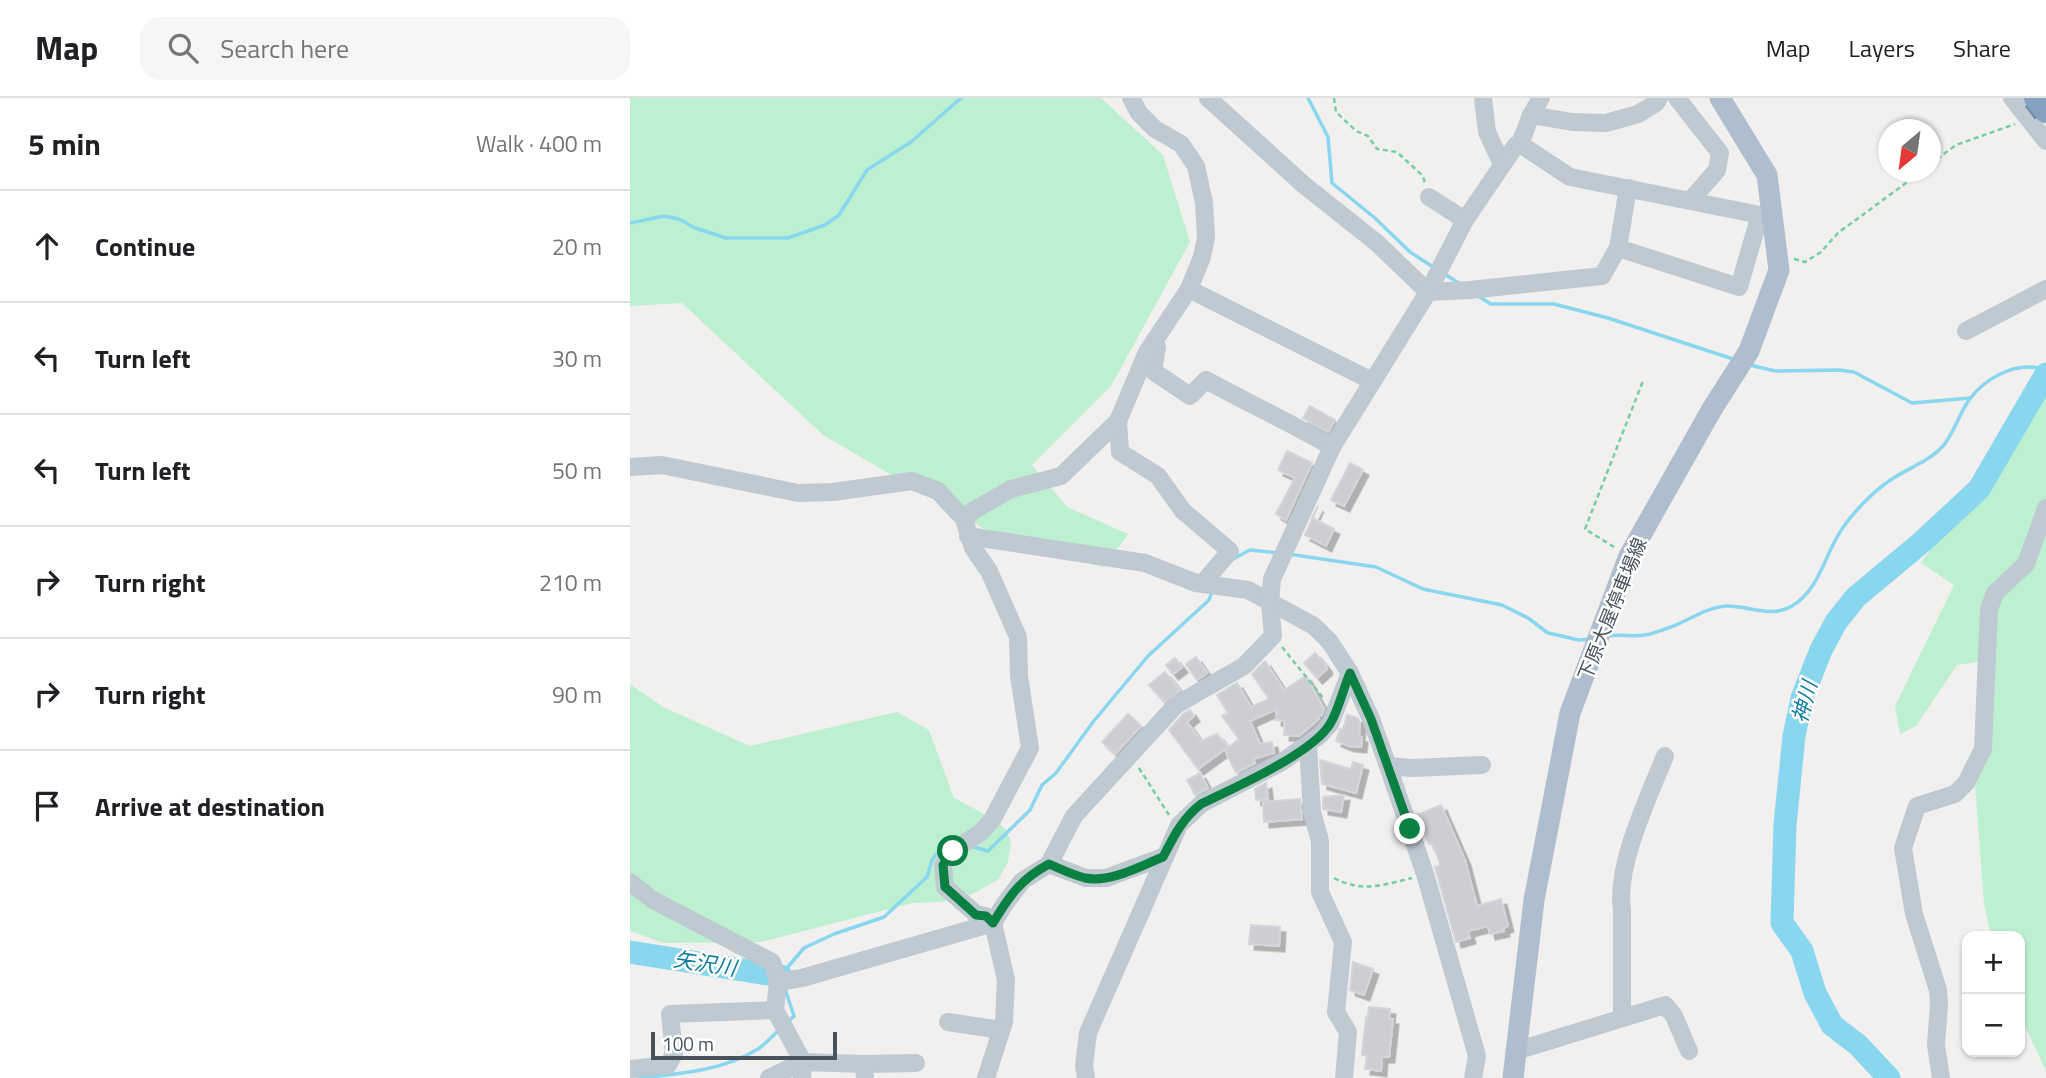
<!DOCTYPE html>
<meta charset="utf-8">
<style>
body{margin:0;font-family:"Titillium Web","Noto Sans JP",sans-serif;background:#f6f6f6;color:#202124}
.controls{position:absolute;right:21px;bottom:21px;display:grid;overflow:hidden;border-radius:14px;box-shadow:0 2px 5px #0004}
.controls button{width:63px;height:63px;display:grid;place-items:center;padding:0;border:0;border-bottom:2px solid #e0e0e0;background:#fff;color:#202124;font:35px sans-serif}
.compass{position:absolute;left:1248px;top:21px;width:63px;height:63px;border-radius:50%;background:#fff;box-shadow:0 2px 5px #0004;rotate:209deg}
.scale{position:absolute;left:21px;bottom:18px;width:186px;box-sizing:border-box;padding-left:7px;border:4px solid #47525d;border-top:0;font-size:19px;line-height:24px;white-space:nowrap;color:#47525d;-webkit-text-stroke:5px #fff;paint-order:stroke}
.stop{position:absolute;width:21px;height:21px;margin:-16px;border:5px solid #0b8043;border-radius:50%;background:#fff}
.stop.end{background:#0b8043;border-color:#fff;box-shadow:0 2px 7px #0008}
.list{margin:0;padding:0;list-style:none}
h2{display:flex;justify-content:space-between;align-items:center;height:91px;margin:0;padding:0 28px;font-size:30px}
h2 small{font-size:23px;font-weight:400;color:#757577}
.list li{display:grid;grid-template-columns:46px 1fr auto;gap:21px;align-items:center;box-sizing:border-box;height:112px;padding:0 28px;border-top:2px solid #e0e0e0}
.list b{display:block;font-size:26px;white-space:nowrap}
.list em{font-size:23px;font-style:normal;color:#757577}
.icon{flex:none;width:38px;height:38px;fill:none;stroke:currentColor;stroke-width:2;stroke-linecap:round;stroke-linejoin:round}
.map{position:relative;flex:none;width:1416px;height:980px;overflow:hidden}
header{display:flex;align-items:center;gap:42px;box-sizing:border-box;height:98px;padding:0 35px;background:#fff;border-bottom:2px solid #e0e0e0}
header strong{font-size:33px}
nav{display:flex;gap:38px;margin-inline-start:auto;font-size:24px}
.search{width:490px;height:63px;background:#f6f6f6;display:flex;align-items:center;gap:18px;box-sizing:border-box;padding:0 24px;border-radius:21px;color:#757577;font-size:26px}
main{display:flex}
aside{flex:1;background:#fff}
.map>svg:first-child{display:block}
</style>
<header>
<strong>Map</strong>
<div class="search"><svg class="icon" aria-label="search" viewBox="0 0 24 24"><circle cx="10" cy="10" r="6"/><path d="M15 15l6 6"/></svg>Search here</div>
<nav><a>Map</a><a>Layers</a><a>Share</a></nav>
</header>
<main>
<aside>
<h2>5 min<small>Walk · 400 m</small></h2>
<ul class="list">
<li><svg class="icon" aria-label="ahead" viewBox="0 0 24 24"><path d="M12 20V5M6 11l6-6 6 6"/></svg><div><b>Continue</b></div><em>20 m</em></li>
<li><svg class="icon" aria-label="left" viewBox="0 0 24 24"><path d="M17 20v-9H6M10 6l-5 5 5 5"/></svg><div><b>Turn left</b></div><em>30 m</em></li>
<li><svg class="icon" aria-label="left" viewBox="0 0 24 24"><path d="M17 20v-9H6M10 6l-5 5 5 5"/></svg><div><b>Turn left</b></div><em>50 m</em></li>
<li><svg class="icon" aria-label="right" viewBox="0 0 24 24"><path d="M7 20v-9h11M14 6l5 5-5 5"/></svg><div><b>Turn right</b></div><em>210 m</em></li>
<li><svg class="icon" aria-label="right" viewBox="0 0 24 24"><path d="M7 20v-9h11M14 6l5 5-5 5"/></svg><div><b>Turn right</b></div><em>90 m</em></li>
<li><svg class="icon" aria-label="arrive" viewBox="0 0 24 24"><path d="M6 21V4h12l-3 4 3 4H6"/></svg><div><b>Arrive at destination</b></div></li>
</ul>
</aside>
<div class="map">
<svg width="1416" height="980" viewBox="0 0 1416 980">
<defs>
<filter id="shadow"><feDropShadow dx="5.5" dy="5.5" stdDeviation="0" flood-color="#0004"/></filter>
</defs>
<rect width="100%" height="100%" fill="#f2efef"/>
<g fill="#bdf0d1">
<polygon points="0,0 471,0 533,57 560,144 481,288 402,367 437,409 498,436 474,469 389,451 193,337 52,205 0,208"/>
<polygon points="1416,294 1416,973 1390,917 1390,838 1361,838 1354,806 1345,688 1355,588 1348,564 1327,567 1286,628 1270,636 1265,608 1324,487 1291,465"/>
<polygon points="0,586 33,609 120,648 267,614 299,632 324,700 366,722 376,732 381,744 378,764 368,782 346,794 325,803 283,805 131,844 34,845 0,833"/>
</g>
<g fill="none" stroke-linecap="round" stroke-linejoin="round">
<g stroke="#89d7ee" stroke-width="3.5">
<polyline points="678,0 698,39 702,85 746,121 780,154 803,169"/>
<polyline points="0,125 34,118 49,121 65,130 96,140 158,140 195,127 209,117 237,72 281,44 331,0"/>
<polyline points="813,175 830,186"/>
<polyline points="848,198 861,206 924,206 978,220 1106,262"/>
<polyline points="1120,267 1145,273 1209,272 1224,274 1282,305 1340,300"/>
<polyline points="658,456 746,469 793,491 872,507 898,520 918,535 949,542 960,541"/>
<polyline points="603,461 620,452 648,455"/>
<path d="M978 538C990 536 1003 539 1015 537 1022 536 1029 533 1035 531 1056 525 1073 510 1095 508 1118 507 1140 521 1162 508 1191 491 1195 453 1214 428 1224 414 1241 396 1255 386 1272 372 1298 365 1313 348 1324 335 1329 316 1339 302 1354 281 1383 265 1408 270L1414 278"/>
<polyline points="340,748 358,753 400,712 412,687 426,675 463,624 518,558 579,502 582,494"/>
<polyline points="151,877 174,850 204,836 254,819 297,779 302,762 317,741 326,744"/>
<polyline points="155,891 164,918 157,925"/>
<path d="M9 980C48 976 93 973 128 951 136 946 142 938 149 932"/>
</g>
<g stroke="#89d7ee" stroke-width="23">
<polyline points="0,854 151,878"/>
<polyline points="1259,980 1228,947 1202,927 1185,895 1172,853 1152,825 1155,727 1164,638 1172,600 1191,552 1206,524 1226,499 1292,444 1349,391 1416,276"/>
</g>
</g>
<g fill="#ccced4" stroke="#d3d5db" stroke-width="2" filter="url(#shadow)">
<polygon points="680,308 705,322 698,334 673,320"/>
<polygon points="657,353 682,365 656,422 646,416 665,380 648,372"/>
<polygon points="720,365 733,372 714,408 701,402"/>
<polygon points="688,408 682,420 704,431 696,448 675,437"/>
<polygon points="685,555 696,568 697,571 687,580 674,565"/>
<polygon points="566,559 577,575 567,582 556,566"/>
<polygon points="545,560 552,569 543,576 536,567"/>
<polygon points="635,563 654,592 676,578 694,611 691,618 688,618 689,621 669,638 654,637 655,623 646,622 647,611 620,623 630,646 642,644 644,655 623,661 625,665 606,675 595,652 609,641 592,618 598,615 587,597 607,585 621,609 639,601 622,576"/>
<polygon points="535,574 550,592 534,604 519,587"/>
<polygon points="560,612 564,618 557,624 571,643 587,636 598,649 568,671 539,632 553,616"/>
<polygon points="498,616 511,628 485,656 472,644"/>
<polygon points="717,617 728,620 730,625 729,639 732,639 731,649 719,648 706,643 710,631 713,632"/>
<polygon points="690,662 721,671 723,664 733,667 726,695 692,686"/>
<polygon points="570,675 578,690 565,697 557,682"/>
<polygon points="636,685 638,701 626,702 625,691"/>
<polygon points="714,697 711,714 693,711 693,699"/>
<polygon points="670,701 672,721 634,724 633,704"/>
<polygon points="811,707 835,762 847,808 871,801 878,828 873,830 874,833 860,836 858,828 838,833 840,840 826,844 805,769 811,767 802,745 799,746 787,717"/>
<polygon points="621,827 650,829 649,848 619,846"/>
<polygon points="723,864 743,871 734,897 720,892"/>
<polygon points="739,909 760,911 759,921 763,921 759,959 752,959 751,973 735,971 737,958 732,957 736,919 738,919"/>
</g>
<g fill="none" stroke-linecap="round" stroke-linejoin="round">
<g stroke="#74cfa3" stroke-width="2.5" stroke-dasharray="5 3.5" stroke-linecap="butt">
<polyline points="704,0 706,14 726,33 738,38 747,51 767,54 793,78 795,86"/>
<polyline points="1300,66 1326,47 1385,26"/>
<polyline points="1164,161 1175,164 1191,154 1208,135 1291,74"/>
<polyline points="984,449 955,431 1013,283"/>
<polyline points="652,549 694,601"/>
<polyline points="509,670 539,717"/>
<path d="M704 780C733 795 752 787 782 780"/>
</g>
<g stroke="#bfc9d1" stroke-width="18">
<polyline points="578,0 674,87 747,145 798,194 840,192 972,178 988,150 998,90"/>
<polyline points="853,0 857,34 872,66"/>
<polyline points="1047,0 1090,55 1087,72 1060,103"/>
<polyline points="1382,0 1416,43"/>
<polyline points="901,17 942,24 976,25 1008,16 1026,5 1029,0"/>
<polyline points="890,46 940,79 1130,117 1109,189 988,150"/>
<polyline points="799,99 835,122"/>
<polyline points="559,191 742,283"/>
<polyline points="1336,233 1416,191"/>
<path d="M527 249 523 273 560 298 576 282C618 305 661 325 702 349"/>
<polyline points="488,323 490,354 528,378 553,413 600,453 573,485"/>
<polyline points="0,369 32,367 168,395 203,394 282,383 308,393 334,421 343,450 359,473 388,539 389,578 400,650 362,722 350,735 322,753 313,767 315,789 346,816 356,818 363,825 376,882 374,924 356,980"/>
<polyline points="334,421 344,412 381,391 431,378 488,323 517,254 559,191 572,159 576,139 574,105 566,68 551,46 525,31 509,15 501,0"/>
<polyline points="338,438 515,465 566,485 618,492 684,528 700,544 720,575 741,621 758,668 795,776 847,958 843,980"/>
<polyline points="678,647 682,714 690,743 690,794 713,844 706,914 718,934 714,980"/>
<polyline points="758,668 782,670 852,667"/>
<polyline points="419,766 456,780 476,780 533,759"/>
<polyline points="0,784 23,802 142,864 148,884"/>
<path d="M992 920V811C985 769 1019 698 1035 658"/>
<polyline points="318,924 371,932"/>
<polyline points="886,953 1035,907 1044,918 1059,953"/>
<polyline points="234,966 286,965"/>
<polyline points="0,971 38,967 44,956 40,916 145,912"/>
<polyline points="139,980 173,964 234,966 235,980"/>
<polyline points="172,980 173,964 145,912 148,884 172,880 363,825 374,807 392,783 419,766 444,718 546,607 614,568 643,538 640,505 642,481 702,349 798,194 835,122 886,47 890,46 901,17 911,0"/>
<polyline points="456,980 454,968 458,935 549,727 571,706 652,664 690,637 700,626 720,575"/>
<polyline points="1311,980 1306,947 1309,907 1308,892 1284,816 1273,750 1287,708 1325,696 1336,685 1353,651 1359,511 1365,495 1396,466 1416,410"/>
</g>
<polyline stroke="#aebece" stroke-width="21" points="883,980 904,802 940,615 999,458 1082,311 1119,253 1149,172 1137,77 1090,0"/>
<g stroke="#718baa" stroke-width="28" stroke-linecap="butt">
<polyline id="highway-bridge" points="1406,0 1416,13"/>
</g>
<use href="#highway-bridge" stroke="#86a1bf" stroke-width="24"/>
</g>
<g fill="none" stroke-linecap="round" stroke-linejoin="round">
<path stroke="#0b8043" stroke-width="9" d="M323 753 313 767 315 789 346 817 356 818 363 825C379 798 391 781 419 766 430 771 443 777 455 780 481 785 510 768 533 759 544 738 552 721 571 706 603 690 682 656 700 626 709 611 713 591 720 575L741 621 780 731"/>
</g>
<g text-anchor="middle" stroke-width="5" stroke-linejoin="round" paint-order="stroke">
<g font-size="19" fill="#47525d" stroke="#fff">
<text transform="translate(982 511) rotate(-68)" y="7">下原大屋停車場線</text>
</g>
<g font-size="21" font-style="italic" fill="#0b7c9d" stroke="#fff">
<text transform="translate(1175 604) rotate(-75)" y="7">神川</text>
<text transform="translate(75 866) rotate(9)" y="7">矢沢川</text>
</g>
</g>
</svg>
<div class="controls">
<button>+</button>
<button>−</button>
</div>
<svg class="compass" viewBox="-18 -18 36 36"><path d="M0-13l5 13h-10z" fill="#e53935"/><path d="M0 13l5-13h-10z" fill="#757577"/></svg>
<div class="scale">100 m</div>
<div class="stop" style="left:323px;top:753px"></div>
<div class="stop end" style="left:780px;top:731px"></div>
</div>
</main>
